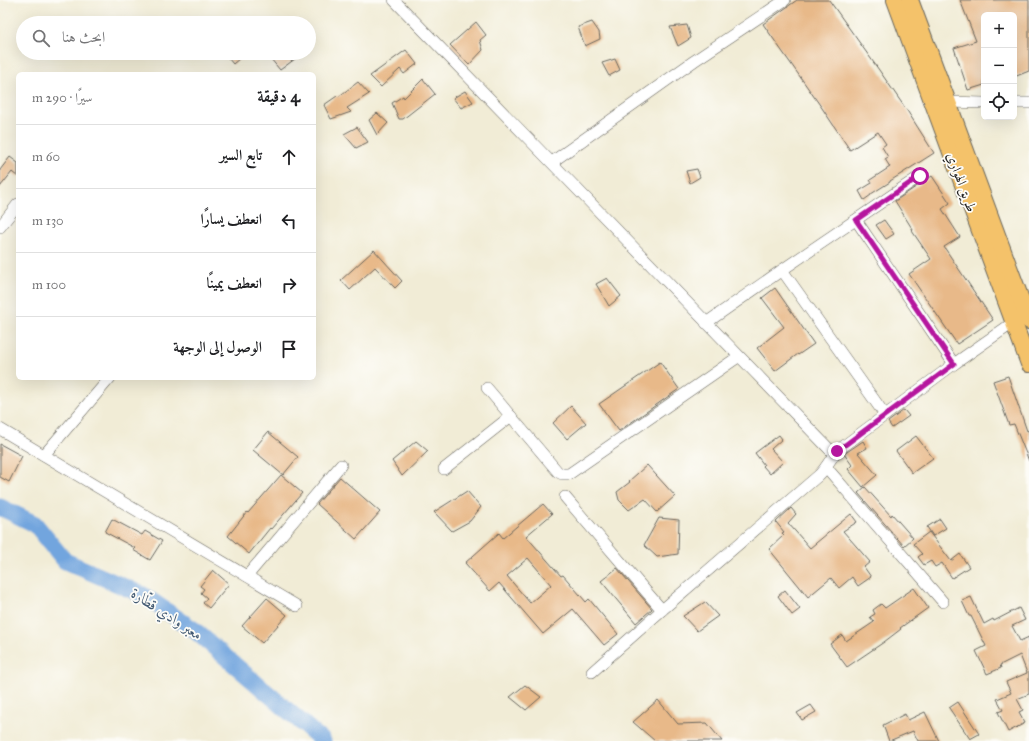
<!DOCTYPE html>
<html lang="ar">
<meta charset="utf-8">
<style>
body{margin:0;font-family:"IM FELL Great Primer",Amiri,serif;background:#f2f2f2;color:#202124;direction:rtl}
.controls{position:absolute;right:12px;top:12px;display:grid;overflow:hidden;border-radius:6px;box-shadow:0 4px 16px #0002}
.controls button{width:36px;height:36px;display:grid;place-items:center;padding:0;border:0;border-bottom:1px solid #e0e0e0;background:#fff;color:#202124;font:20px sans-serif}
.stop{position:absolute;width:12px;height:12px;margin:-9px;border:3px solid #b5179e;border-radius:50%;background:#fff}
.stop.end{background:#b5179e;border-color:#fff;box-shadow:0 1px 4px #0008}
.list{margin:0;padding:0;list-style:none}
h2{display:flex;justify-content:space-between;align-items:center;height:52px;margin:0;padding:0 16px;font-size:17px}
h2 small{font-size:13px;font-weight:400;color:#757577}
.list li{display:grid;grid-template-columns:26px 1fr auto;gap:12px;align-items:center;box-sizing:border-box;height:64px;padding:0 16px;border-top:1px solid #e0e0e0}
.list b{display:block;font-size:15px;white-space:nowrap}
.list em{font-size:13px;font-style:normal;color:#757577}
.icon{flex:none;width:22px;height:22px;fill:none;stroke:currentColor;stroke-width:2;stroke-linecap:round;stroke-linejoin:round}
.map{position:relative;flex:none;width:1029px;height:741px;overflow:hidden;direction:ltr}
.search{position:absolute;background:#fff;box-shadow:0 4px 16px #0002;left:16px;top:16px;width:300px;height:44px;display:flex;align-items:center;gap:10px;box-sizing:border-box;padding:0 14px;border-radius:22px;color:#757577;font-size:15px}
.panel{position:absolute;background:#fff;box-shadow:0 4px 16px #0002;left:16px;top:72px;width:300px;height:308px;border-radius:6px;direction:rtl}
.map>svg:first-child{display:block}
</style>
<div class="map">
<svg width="1029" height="741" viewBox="0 0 1029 741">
<rect width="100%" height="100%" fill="#fdfcf7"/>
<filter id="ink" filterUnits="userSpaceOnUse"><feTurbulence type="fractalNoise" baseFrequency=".025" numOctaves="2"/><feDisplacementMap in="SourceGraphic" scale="8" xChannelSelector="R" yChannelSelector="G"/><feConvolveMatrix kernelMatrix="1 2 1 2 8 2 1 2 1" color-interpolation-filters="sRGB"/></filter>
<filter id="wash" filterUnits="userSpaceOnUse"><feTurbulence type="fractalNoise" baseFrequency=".012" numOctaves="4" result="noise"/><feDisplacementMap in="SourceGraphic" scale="16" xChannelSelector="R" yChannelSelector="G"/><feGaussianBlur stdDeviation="0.9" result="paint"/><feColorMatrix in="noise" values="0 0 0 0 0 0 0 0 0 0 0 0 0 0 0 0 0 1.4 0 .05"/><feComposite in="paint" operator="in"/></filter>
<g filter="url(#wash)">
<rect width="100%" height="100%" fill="#f1ecd6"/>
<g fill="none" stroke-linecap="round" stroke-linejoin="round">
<polyline stroke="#72a5de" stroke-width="17" points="0,507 35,524 65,561 143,595 193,629 323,741"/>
</g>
<g id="blocks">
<g fill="#e8b989" fill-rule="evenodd">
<polygon points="797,0 829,0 879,70 908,112 934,153 890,181 890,182 871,194 871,195 864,200 859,191 872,183 870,180 890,167 885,159 888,157 882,147 886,144 878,132 850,150 822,108 763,24"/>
<polygon points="960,0 1029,0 1029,71 1014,77 1014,15 984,15 984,85 968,90 954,48 976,41"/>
<polygon points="476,22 486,35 480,40 483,50 469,65 450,45"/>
<polygon points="592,22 599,32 600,39 585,46 578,27"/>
<polygon points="687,25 691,38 678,46 670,27"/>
<polygon points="406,50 417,64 404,74 400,69 381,87 370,76"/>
<polygon points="224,53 235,53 240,58 233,64"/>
<polygon points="266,53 303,53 280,70"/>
<polygon points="615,59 620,70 609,76 602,63"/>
<polygon points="423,79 435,94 403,119 399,119 392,103 403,96 404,98"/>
<polygon points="358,82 369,94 347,108 351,112 331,119 324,105 337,96 338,97"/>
<polygon points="465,91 473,102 461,108 453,98"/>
<polygon points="377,113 388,123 377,135 369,120"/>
<polygon points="357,127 368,142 356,148 344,134"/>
<polygon points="10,157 18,163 18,177 12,172 0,187 0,170"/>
<polygon points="697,169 700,177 690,183 686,171"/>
<polygon points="932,176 950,203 942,209 960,237 944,247 993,320 957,344 909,274 931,259 912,231 913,230 895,201"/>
<polygon points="884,220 894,234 886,239 876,225"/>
<polygon points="374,250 402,281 395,288 375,267 350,290 341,280"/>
<polygon points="607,278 621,296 609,306 596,284"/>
<polygon points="775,288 814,344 798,355 798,354 775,371 757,348 784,327 762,298"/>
<polygon points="660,362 679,389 619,431 599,404"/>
<polygon points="1008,376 1027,431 1029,430 1029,461 1014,424 1009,425 993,381"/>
<polygon points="571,406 586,423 567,439 553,423"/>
<polygon points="904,410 909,416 892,428 888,422"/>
<polygon points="268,432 298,457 283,475 253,450"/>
<polygon points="779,435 782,439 771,449 783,462 770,474 763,466 764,465 755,453"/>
<polygon points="916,436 933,458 912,473 896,451"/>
<polygon points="416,441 428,451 402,476 392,461"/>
<polygon points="863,441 867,448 858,453 877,475 863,487 848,469 852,465 844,454"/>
<polygon points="0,444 22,456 9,482 0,477"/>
<polygon points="647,465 675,496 657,512 645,499 629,510 619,500 617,492 630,482 629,481"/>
<polygon points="281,475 302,493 271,529 270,528 249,554 228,536 247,512 248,513"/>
<polygon points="340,477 380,512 356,539 317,504"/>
<polygon points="865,487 891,516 892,514 913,538 904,546 858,493"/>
<polygon points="467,491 481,507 470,521 452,531 434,512"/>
<path d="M543 504 552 514 526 536 561 576 563 575 586 602 589 599 618 634 604 645 573 609 543 634 499 583 490 591 465 563 499 533 503 538ZM528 558 551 585 530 603 507 576Z"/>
<polygon points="791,508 796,514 788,523 810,548 851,514 857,522 843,531 870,562 864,567 871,577 858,586 852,577 839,588 831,578 808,597 769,549 784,535 782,533 784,532 776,522"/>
<polygon points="659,518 679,520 678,554 657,557 644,545"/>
<polygon points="112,519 142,535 145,531 162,541 150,560 133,550 135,548 105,532"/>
<polygon points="940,519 946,528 933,536 927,527"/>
<polygon points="929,532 951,561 960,554 969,567 952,578 942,563 935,567 931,561 924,565 918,557 922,554 913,544"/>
<polygon points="617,568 652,609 636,623 601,581"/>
<polygon points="213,570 229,584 209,608 203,603 207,598 201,593 204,589 200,586"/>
<polygon points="914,588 928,608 900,628 901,629 884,642 847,667 830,644 842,635 846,641 874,622 870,617 875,614 873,610 881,604 885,608"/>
<polygon points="785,590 800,609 792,615 778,596"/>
<polygon points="971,597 984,624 993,619 994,621 1019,608 1025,620 1012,626 1020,641 1029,637 1029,694 1017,699 1023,710 1019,712 1025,723 1008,732 998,712 1003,710 997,699 1011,693 1006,682 1027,673 1020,655 1000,665 1001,668 987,674 976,651 986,646 971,616 969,616 962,601"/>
<polygon points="267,598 287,615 262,643 242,626"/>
<polygon points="705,602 718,616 697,631 683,616"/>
<polygon points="525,685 541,697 526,710 510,697"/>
<polygon points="658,700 678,724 707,723 722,741 655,741 633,722"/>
<polygon points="958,702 979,734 970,739 949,708"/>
<polygon points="811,705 816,712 802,720 797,713"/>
<polygon points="925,712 939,741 918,741 913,731 889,741 883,725 905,714 908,720"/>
</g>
</g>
</g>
<g filter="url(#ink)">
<use href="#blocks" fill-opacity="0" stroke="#67655d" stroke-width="1"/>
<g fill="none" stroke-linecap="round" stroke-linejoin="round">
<g stroke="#67655d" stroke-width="12">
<g id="minor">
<path d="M394 0C541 151 687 304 834 454"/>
<polyline points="948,102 984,103"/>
<polyline points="1014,103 1029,103"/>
<polyline points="552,162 694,61 785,0"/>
<polyline points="856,220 954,364"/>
<polyline points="0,227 18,204"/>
<polyline points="782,270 885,415"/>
<polyline points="706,323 782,270 920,176"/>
<polyline points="487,388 558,472 562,474 569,474 738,357"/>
<polyline points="0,429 297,606"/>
<polyline points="44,455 110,378"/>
<polyline points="826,467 943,602"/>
<polyline points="444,469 511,416"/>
<polyline points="565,497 662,610"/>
<polyline points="247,576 341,465"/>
<path d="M592 672 662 610 818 476C826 469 830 459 837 451L954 364 1014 322"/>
</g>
</g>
<g stroke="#67655d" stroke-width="18">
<g id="highway">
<polyline points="895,0 1029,364"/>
<polyline points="910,0 1029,321"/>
</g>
</g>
<use href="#minor" stroke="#fff" stroke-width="11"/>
<use href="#highway" stroke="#f4c26a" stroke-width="16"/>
</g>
</g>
<g fill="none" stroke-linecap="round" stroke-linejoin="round" filter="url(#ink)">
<polyline stroke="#b5179e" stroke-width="5" points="837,451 954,364 856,220 920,176"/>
</g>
<g text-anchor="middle" stroke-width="3.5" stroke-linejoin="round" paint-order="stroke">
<g font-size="14" fill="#1c1c1c" stroke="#fdfcf7">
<text transform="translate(962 182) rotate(70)" y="5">طريق الهواري</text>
</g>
<g font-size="15" font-style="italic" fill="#435a73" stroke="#fdfcf7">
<text transform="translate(167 614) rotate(33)" y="5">معبر وادي قطّارة</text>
</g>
</g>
</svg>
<div class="controls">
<button>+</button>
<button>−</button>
<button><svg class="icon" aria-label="locate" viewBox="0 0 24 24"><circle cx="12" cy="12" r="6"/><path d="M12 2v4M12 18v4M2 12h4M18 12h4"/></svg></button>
</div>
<div class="stop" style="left:920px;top:176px"></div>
<div class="stop end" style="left:837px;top:451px"></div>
<div class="search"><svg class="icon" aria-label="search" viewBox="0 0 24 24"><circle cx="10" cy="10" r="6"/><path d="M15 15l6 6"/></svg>ابحث هنا</div>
<section class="panel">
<h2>4 دقيقة<small>سيرًا · 290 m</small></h2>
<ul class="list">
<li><svg class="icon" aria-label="ahead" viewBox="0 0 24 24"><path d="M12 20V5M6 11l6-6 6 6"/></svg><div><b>تابع السير</b></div><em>60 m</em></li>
<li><svg class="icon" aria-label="left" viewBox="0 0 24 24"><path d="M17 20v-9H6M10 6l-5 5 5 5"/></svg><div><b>انعطف يسارًا</b></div><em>130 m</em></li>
<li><svg class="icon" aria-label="right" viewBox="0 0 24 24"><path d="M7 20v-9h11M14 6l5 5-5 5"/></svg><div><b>انعطف يمينًا</b></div><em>100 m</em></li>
<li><svg class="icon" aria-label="arrive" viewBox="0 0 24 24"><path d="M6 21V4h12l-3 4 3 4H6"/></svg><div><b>الوصول إلى الوجهة</b></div></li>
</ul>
</section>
</div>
